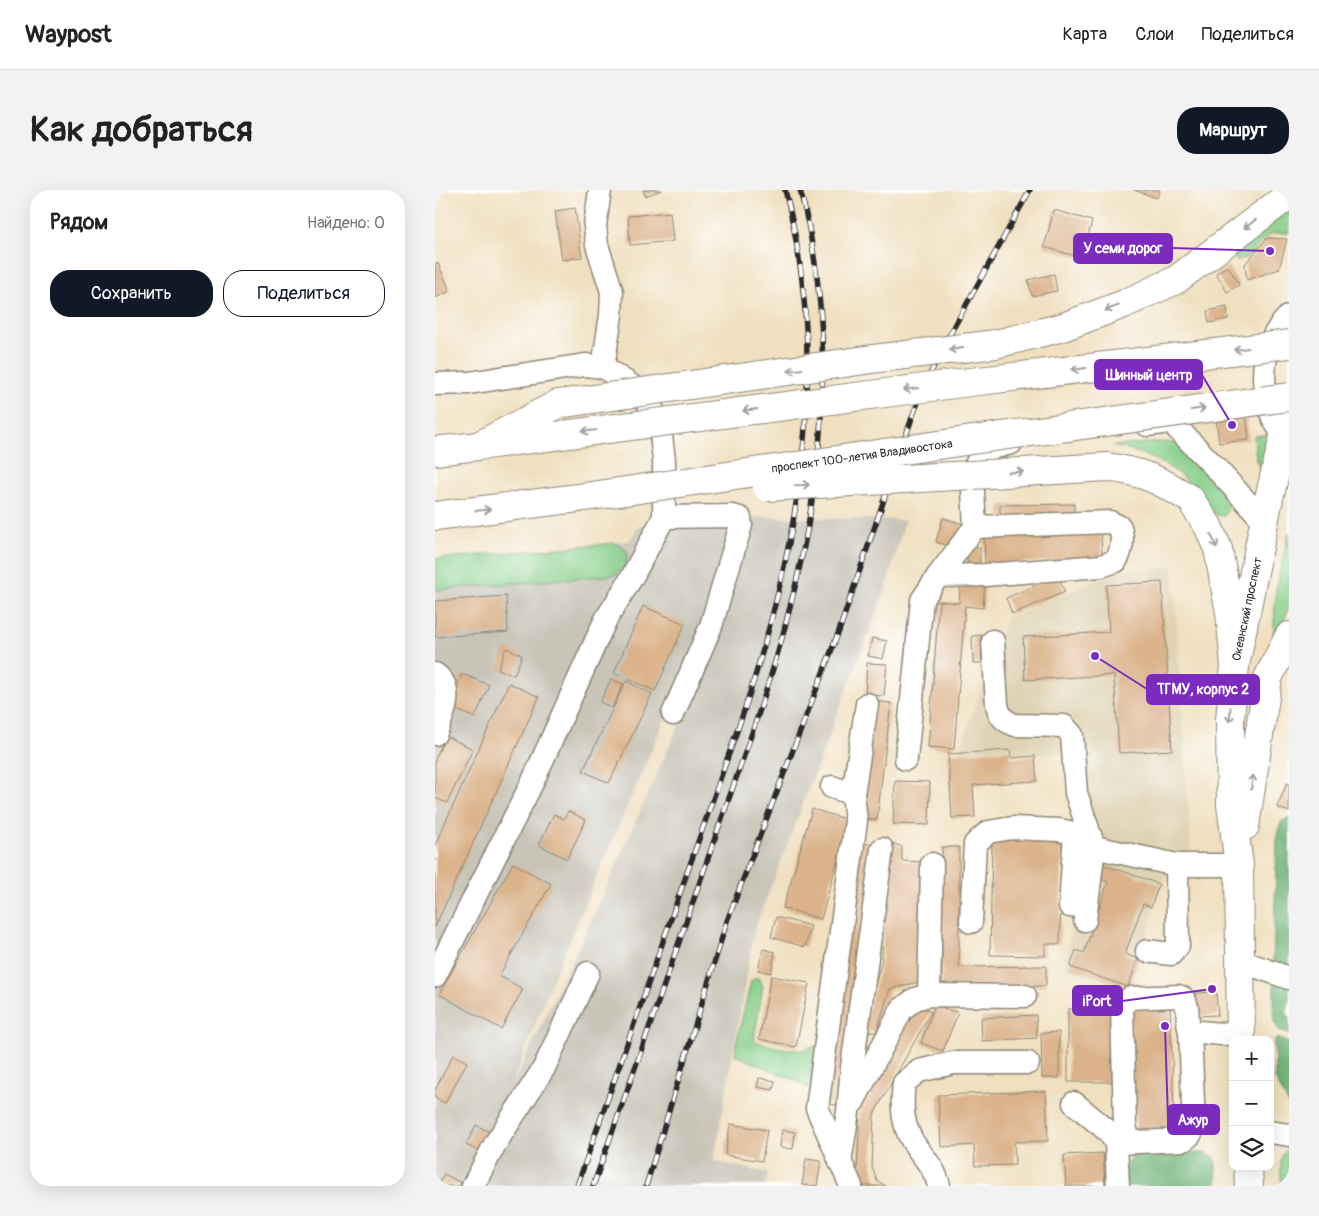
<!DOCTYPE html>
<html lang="ru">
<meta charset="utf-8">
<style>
body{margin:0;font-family:Pangolin,sans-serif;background:#f2f2f2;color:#222}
.controls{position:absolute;right:15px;bottom:15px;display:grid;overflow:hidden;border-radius:10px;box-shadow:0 5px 20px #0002}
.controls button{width:45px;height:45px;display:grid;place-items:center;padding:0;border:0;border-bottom:1px solid #e0e0e0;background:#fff;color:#222;font:25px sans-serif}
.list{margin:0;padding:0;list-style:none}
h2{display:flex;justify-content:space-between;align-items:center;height:65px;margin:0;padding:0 20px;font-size:21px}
h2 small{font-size:16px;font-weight:400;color:#767676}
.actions{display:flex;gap:10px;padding:15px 20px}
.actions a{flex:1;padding:11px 0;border:1px solid #111827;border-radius:20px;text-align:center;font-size:18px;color:#111827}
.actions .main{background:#111827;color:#fff}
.icon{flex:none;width:28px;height:28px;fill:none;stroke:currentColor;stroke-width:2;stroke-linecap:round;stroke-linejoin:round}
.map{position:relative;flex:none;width:854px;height:996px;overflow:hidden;border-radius:20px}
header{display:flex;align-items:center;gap:30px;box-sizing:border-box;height:70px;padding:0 25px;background:#fff;border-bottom:1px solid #e0e0e0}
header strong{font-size:24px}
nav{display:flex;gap:28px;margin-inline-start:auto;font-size:18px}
.intro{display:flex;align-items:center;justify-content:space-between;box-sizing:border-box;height:120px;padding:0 30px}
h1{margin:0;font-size:35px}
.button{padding:12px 22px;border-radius:20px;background:#111827;color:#fff;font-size:18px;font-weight:700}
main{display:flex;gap:30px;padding:0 30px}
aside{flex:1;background:#fff;border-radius:20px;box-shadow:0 5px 20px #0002}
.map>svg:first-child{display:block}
</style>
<header>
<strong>Waypost</strong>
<nav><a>Карта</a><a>Слои</a><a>Поделиться</a></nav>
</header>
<div class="intro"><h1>Как добраться</h1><a class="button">Маршрут</a></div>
<main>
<aside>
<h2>Рядом<small>Найдено: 0</small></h2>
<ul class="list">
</ul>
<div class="actions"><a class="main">Сохранить</a><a>Поделиться</a></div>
</aside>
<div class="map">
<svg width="854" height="996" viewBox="0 0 854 996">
<rect width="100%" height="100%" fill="#fff"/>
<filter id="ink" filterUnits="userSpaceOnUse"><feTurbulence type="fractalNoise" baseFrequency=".02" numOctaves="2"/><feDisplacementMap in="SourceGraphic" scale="10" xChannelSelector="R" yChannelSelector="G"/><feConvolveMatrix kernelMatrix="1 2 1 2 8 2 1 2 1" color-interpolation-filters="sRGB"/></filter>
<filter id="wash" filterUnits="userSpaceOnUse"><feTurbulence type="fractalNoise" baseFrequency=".0096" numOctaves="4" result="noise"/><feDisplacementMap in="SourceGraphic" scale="20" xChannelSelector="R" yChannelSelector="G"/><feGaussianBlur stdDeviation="1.12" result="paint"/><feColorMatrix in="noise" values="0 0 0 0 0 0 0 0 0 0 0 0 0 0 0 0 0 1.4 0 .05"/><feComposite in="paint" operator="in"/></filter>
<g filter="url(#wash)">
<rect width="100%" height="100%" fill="#f0e0c0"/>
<polygon fill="#dfd3b4" points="738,377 757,678 732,678 694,799 631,778 647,660 647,563 579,565 578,558 524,562 571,429 684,380"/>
<polygon fill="#c8c4b8" points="319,327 470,330 452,395 319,741 279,971 333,983 330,996 0,996 0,371 194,351 205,335 301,337 262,455 121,781 71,909 155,733 252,517"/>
<g fill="#89cf8a" stroke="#5a7d5a">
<path d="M854 16V43C849 43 842 42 837 44 822 49 819 70 802 70L798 64 800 58Z"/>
<polygon points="838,244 826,283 821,270 819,246"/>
<path d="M724 252 747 253 795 309 792 321 788 326C773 326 771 309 762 300 737 275 713 263 678 256Z"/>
<polygon points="854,342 854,415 850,428 838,451 841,400"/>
<path d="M180 353 192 361C193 373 188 380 179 385L0 400V369Z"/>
<path d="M320 788H323L328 796 319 849 322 852C336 855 351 860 366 860 371 860 375 856 381 857L375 896 372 898 364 892 300 865 301 854 316 791Z"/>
<path d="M854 957V996H847C846 983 842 966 854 957Z"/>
</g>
<g fill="#6eb276" stroke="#4c6e50">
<polygon points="854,627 854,779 838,775 842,644 846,632"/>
<polygon points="839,792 854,793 854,809 851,824 854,826 854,845 844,840 839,831"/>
<polygon points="842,848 854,853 854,915 840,889 839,853 840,850"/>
<path d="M706 962 771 963 779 967 781 974 782 996H691C691 979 687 969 706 962Z"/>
</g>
<g id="blocks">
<g fill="#dbb38b">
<polygon points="208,0 227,0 210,6"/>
<polygon points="699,0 725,0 722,8"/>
<polygon points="140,18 147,67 127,70 120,21"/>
<polygon points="619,20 657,31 647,68 609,57"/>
<polygon points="235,22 238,51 195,55 193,26"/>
<polygon points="832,48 852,49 844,79 812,90 810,74"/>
<polygon points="3,73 15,101 0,108 0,74"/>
<polygon points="793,76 804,95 792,102 781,83"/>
<polygon points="619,84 622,101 597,106 593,90"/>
<polygon points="792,117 793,129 774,133 772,121"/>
<polygon points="810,216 814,250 784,253 780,220"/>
<polygon points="639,314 639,327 565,328 565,315"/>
<polygon points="508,328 528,334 521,358 501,352"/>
<polygon points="666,340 667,369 550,374 549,345"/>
<rect x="532" y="358" width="13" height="14"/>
<polygon points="623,386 630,402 577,424 571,408"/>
<polygon points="526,390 550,392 548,418 530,416 519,559 493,557 504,411 524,413"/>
<polygon points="727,392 737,560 684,563 679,485 590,490 588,447 674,442 671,395"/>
<polygon points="71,406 73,442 0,447 0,411"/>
<polygon points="208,416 250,434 220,501 179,483"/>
<polygon points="546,445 547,473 538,473 537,446"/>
<polygon points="437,448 452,451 448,469 433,466"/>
<polygon points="71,458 87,465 79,485 63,479"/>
<polygon points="432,473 452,474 449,506 430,505"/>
<polygon points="27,484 54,495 40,528 13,516"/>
<polygon points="176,489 188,494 177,518 165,512"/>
<polygon points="191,491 217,504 174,593 148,581"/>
<polygon points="74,493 104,507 0,737 0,655"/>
<polygon points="439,511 456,513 442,630 425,628"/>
<polygon points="11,546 38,559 12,613 0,608 0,569"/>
<polygon points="575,560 576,568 600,566 602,591 538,595 540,627 517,628 513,564"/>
<polygon points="460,591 495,592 494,635 458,634"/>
<polygon points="852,593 854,594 854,622 842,617"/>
<polygon points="377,619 414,630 386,729 348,718"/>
<polygon points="133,621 151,630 132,669 104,655 119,624 129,629"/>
<polygon points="557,649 627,650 625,754 610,754 610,766 555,765"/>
<polygon points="451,650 467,657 467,671 488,672 484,792 455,799 441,843 428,839 447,770"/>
<polygon points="425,653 443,655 407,916 388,913"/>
<polygon points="507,657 524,657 524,777 611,776 611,796 507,796"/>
<polygon points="78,673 116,694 64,786 88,799 66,839 4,804"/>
<polygon points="667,674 724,694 716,717 708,714 690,764 703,769 693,797 635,777 641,760 649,763 673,692 662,688"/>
<polygon points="341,727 376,736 370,757 336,747"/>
<polygon points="328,759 340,762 336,783 323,780"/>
<polygon points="336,786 374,793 361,857 324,849"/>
<polygon points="781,802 783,825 762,826 761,803"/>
<polygon points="483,814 496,822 439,924 437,977 442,991 451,996 428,996 422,982 425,918"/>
<polygon points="500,815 523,823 508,861 486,853"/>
<polygon points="735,817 740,943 701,945 695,819"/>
<rect x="633" y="819" width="44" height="73"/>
<polygon points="601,825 602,848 547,851 546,828"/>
<polygon points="624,842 624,888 607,888 606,843"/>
<polygon points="18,865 32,872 10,913 0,908 0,900"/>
<polygon points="324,888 340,891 338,900 322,897"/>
<polygon points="611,901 613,951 579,952 580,975 540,976 539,955 506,957 503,905"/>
<polygon points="295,934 332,940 327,971 290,965"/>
<polygon points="41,935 54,942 44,961 31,955"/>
<polygon points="347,940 360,942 358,959 345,957"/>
<polygon points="668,963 670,996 631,996 629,965"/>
<polygon points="371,969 386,971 382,996 367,995"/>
<polygon points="9,984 26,993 24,996 3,996"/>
</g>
</g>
</g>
<g filter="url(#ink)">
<use href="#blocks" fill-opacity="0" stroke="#8e8676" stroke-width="1"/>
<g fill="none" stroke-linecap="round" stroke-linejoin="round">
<g stroke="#8e8676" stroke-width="25">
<g id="minor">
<polyline points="165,0 160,36 162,55 177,102 176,125 168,177"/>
<polyline points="0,194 34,193 150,175 168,177 206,202 224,230 229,270 229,327 197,387 170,431 97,593 0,786"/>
<polyline points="712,235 736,232 778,275 830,332"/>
<path d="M849 245C845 239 839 232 837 225 823 191 827 152 854 126"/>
<polyline points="229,327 298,326 305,328 306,335 276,436 238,524"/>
<path d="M503 386 550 385 666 376 681 371C687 360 689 349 685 337L675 332 540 337"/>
<path d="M558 451 562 514C564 526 569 531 580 535L629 536 637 545 641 603 659 657 650 730"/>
<path d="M0 484C21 499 8 526 0 544"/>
<polyline points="471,569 487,410 503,386 540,337 537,283 548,260 576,253"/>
<polyline points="397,597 418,604 421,631 382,918 416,996"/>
<polyline points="418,604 432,514"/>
<polyline points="635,716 640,643"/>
<polyline points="536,732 540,654 553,642 577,638 624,640 640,643 659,657 742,675 804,675"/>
<polyline points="712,761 736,764 743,756 742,675"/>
<polyline points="805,771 854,788"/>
<polyline points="494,805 497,674"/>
<polyline points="418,912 467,819 480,809 494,805 590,806"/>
<polyline points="639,913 674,942 681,953 683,996"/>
<polyline points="835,942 854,945"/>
<path d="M696 952 692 944 690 935 687 816 695 808 743 806 748 808C756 818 750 830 755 841L786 844 806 843"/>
<polyline points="681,953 749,950 755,945 759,937 755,841"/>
<polyline points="405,972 413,922 417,877 447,659"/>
<polyline points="38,996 60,954 109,878 153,783"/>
<path d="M504 996C501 981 491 970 482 958 467 938 466 917 469 893L484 881 518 873H593"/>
</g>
</g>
<g stroke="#8e8676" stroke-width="30">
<g id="major">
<polyline points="810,636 833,488 854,446"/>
<polyline points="806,850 804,675 796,615 795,529 800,476 834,308 854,226"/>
<polyline points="813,977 814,996"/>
</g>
</g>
<g stroke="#8e8676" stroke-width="30">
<g id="highway">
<polyline points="0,261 43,256"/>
<polyline points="755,309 773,336 783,359 795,423 800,476"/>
<polyline points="0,326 143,308"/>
</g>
</g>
<use href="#minor" stroke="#fff" stroke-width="22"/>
<use href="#major" stroke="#fff" stroke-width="28"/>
<use href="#highway" stroke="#fff" stroke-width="28"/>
<g stroke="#2b2b2b" stroke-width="5.5">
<g id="rail">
<path d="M142 996 309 521C365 351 396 177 350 0"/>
<path d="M158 996C200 880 240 764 280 648 306 573 335 498 354 421 390 284 402 138 365 0"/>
<polyline points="211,996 292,731 404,441 479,222 504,164 595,0"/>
</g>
</g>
<use href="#rail" stroke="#fff" stroke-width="4" stroke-dasharray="11" stroke-linecap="butt"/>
<g stroke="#8e8676" stroke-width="30" stroke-linecap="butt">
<polyline id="major-bridge" points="45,255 123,214 437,169 561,154 628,137 689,114 741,90 854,5"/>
</g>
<g stroke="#8e8676" stroke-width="30" stroke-linecap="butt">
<g id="highway-bridge">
<polyline points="43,256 527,193 854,154"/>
<path d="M332 297 672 277C708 282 725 290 755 309"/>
<polyline points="143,308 537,250 854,207"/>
</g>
</g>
<use href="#major-bridge" stroke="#fff" stroke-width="28"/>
<use href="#highway-bridge" stroke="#fff" stroke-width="28"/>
</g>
<defs><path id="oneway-shaft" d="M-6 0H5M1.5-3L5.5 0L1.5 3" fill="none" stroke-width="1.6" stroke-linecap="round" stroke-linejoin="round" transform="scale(1.25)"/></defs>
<g stroke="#a0a0a0">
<use href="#oneway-shaft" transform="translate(815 34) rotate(143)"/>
<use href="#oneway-shaft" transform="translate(677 118) rotate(159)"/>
<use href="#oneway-shaft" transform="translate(521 159) rotate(173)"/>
<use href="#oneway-shaft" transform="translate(806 159) rotate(173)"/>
<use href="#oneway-shaft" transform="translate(644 179) rotate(173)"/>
<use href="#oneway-shaft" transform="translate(360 180) rotate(172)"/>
<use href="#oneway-shaft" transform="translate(476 199) rotate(173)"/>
<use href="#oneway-shaft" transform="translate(763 219) rotate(-8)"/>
<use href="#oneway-shaft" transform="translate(315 220) rotate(173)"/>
<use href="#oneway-shaft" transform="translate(154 241) rotate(173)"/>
<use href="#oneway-shaft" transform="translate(581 282) rotate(-3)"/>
<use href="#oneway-shaft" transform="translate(367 295) rotate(-3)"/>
<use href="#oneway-shaft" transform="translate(48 320) rotate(-7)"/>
<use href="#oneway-shaft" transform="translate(779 351) rotate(66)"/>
<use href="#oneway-shaft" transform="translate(795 525) rotate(94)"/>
<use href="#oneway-shaft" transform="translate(817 592) rotate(-82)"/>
</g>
</g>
<g text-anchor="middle" stroke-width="4.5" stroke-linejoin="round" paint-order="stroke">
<g font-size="12" fill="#2b2b2b" stroke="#fff">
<text transform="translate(427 266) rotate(-8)" y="4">проспект 100-летия Владивостока</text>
<text transform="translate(812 419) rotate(-78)" y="4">Океанский проспект</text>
</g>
</g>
<path fill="none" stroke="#7b2cbf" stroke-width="2" d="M835 61L737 58M797 235L767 185M660 466L712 499M777 799L687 811M730 836L733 930"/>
<g fill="#7b2cbf" stroke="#fff" stroke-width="2">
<circle cx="835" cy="61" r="5"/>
<circle cx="797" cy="235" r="5"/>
<circle cx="660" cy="466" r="5"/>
<circle cx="777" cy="799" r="5"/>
<circle cx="730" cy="836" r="5"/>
</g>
<g fill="#7b2cbf" stroke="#7b2cbf" stroke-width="2">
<rect x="639" y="44" width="98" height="29" rx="5"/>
<rect x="660" y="170" width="107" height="29" rx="5"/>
<rect x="712" y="485" width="112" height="29" rx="5"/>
<rect x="638" y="796" width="49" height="29" rx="5"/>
<rect x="733" y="915" width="51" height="29" rx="5"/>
</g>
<g font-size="14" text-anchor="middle" font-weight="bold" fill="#fff">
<text x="688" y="63">У семи дорог</text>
<text x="714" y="190">Шинный центр</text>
<text x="768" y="504">ТГМУ, корпус 2</text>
<text x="662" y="816">iPort</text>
<text x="758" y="935">Ажур</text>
</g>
</svg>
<div class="controls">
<button>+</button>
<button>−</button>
<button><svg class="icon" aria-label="layers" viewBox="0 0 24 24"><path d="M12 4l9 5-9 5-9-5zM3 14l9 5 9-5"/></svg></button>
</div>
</div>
</main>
